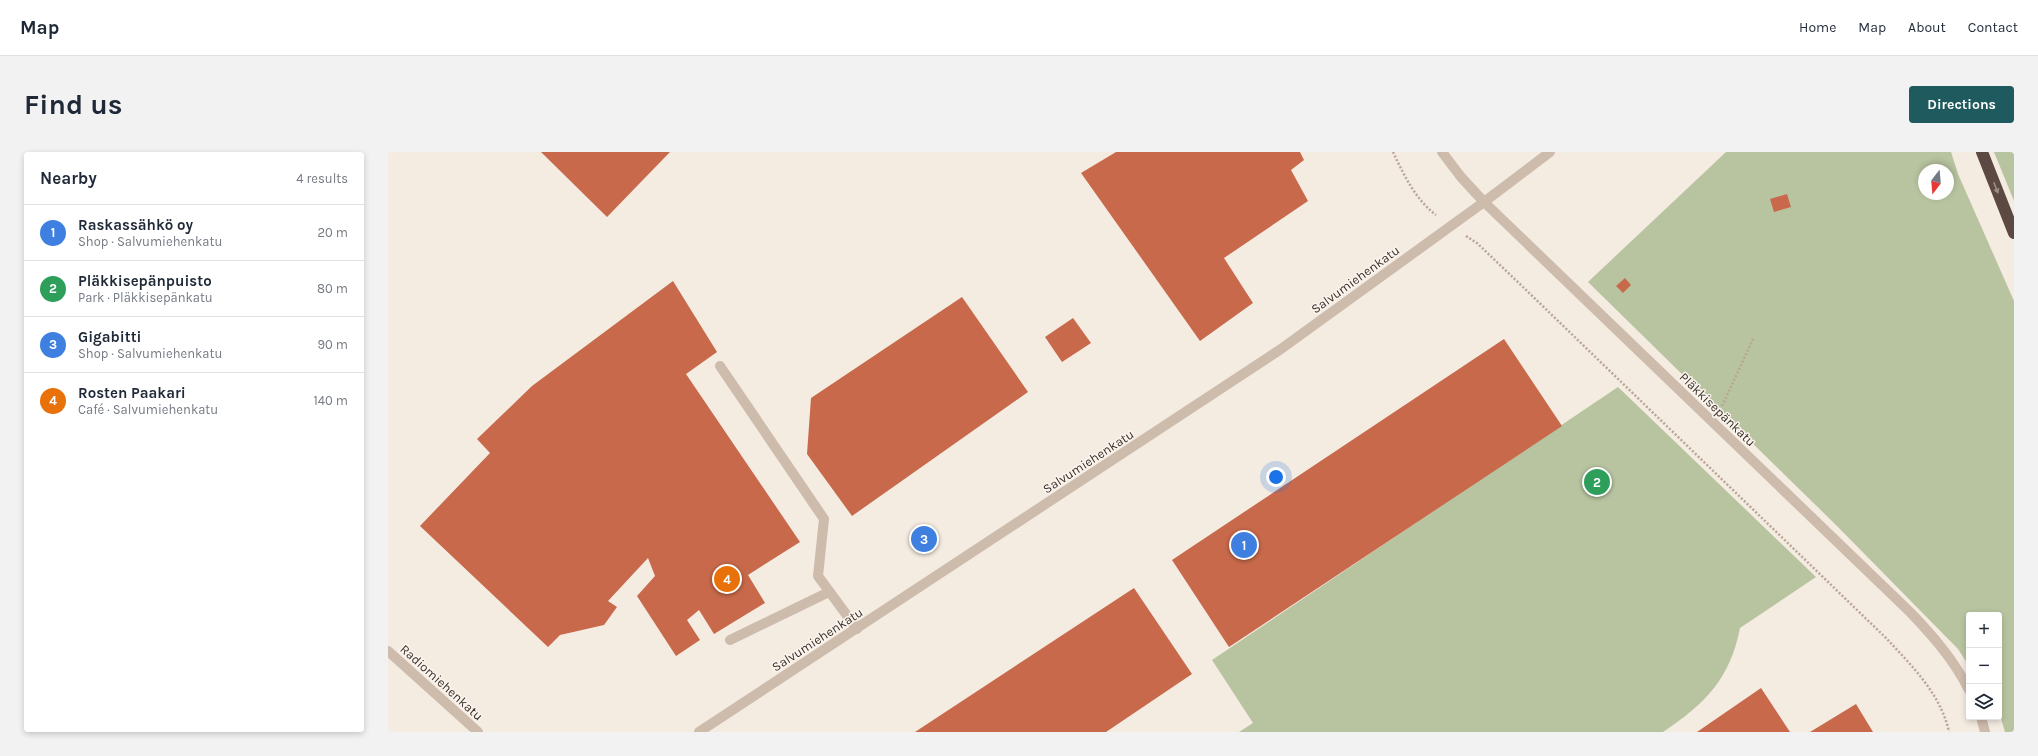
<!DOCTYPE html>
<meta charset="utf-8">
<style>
body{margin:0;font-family:Karla,sans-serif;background:#f2f2f3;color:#1f2937}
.controls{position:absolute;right:12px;bottom:12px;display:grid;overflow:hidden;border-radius:4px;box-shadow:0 2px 6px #0003}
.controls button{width:36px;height:36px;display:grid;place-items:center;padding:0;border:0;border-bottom:1px solid #e0e1e3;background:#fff;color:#1f2937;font:20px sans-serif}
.compass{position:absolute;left:1530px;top:12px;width:36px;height:36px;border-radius:50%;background:#fff;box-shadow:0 2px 6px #0003;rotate:196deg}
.you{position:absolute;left:888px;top:325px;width:14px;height:14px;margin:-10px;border:3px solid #fff;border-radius:50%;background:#1a73e8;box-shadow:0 0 0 6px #1a73e833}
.badge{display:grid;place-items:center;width:26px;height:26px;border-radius:50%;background:#1f5a5e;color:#fff;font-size:13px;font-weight:700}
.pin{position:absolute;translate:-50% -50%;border:2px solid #fff;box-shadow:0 1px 4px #0006}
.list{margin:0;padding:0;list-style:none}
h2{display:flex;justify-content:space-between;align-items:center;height:52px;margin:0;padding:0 16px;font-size:17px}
h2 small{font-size:13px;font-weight:400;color:#747a83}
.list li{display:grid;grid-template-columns:26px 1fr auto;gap:12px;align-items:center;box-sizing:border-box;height:56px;padding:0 16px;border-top:1px solid #e0e1e3}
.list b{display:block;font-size:15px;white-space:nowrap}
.list p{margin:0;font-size:13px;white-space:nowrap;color:#747a83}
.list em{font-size:13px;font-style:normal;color:#747a83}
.icon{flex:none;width:22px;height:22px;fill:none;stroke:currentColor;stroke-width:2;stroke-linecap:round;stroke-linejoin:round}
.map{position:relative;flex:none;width:1626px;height:580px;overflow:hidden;border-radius:4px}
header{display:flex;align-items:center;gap:24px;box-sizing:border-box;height:56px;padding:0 20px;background:#fff;border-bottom:1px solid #e0e1e3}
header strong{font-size:19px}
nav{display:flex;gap:22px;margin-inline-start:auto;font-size:14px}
.intro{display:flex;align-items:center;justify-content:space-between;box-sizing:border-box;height:96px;padding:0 24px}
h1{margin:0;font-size:28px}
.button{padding:10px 18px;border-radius:4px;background:#1f5a5e;color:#fff;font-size:14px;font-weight:700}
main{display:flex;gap:24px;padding:0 24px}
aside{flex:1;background:#fff;border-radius:4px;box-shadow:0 2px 6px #0003}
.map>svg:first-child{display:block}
</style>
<header>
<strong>Map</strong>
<nav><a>Home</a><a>Map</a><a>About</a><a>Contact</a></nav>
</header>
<div class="intro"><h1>Find us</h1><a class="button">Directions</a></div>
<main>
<aside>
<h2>Nearby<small>4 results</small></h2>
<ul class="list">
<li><span class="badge" style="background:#3f7fe0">1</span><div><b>Raskassähkö oy</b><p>Shop · Salvumiehenkatu</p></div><em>20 m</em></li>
<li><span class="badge" style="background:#2e9e5b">2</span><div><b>Pläkkisepänpuisto</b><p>Park · Pläkkisepänkatu</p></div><em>80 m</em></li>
<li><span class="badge" style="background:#3f7fe0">3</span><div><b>Gigabitti</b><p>Shop · Salvumiehenkatu</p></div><em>90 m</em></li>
<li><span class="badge" style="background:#e8710a">4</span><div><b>Rosten Paakari</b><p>Café · Salvumiehenkatu</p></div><em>140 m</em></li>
</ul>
</aside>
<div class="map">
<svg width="1626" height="580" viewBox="0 0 1626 580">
<rect width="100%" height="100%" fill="#f4ebe1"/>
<g fill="#b8c4a0" fill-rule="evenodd">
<path d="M1338 0H1563L1570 22 1626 149V580H1617L1611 560V463H1581V514L1570 497 1449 374 1200 130ZM1536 18H1560V42H1536Z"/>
<polygon points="1606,0 1626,0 1626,49"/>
<path d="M1230 235 1428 425 1352 476C1342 527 1317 552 1275 580H851L865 571 824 508Z"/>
</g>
<g fill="#c8694b">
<polygon points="153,0 282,0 219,65"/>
<polygon points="728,0 912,0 916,8 903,18 920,49 836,106 865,151 812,189 693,21"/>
<polygon points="1399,42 1403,55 1386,60 1382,47"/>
<polygon points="1237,126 1243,133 1235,141 1228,134"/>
<polygon points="285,129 329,200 298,222 412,390 360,423 377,451 326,482 311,458 299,468 312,488 288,504 249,444 267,424 260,406 220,449 229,455 216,473 172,483 160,495 32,374 102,301 89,287 144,234"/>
<polygon points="574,145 640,240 464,364 419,302 423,246"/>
<polygon points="685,166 703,191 674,210 657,185"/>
<polygon points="1116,187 1174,274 841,495 784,408"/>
<polygon points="746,436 804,522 718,580 527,580"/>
<polygon points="1373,536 1402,580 1309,580"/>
<polygon points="1468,552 1485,580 1422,580"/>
</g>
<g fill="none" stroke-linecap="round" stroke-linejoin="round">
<g stroke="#b9a596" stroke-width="2.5" stroke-dasharray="2 2" stroke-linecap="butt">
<path d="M1005 0C1016 23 1027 47 1048 63"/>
<path d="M1078 84 1089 91 1136 136 1498 486C1523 513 1553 542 1561 580"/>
<polyline points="1334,254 1366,185"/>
</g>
<g stroke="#cdbbac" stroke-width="10">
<polyline points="1096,50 1162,0"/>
<polyline points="332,214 436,367 430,424 469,477"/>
<polyline points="342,488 441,440"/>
</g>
<g stroke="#cdbbac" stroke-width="10">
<path d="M1054 0 1073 25 1096 50 1522 460C1545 484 1566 508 1581 538"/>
<polyline points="0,499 90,580"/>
<polyline points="1593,565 1597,580"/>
<polyline points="311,580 893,197 1096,50"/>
</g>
<polyline stroke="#5c4a42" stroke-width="12" points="1594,0 1626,81"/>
</g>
<defs><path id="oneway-solid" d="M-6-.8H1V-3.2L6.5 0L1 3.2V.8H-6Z"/></defs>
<use fill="#9c8e87" href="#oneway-solid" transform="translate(1608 36) rotate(69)"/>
<g text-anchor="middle" stroke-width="3" stroke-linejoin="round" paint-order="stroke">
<g font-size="13" fill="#3b302b" stroke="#fbf5ee">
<text transform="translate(967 127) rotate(-36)" y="5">Salvumiehenkatu</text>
<text transform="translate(1330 257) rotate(44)" y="5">Pläkkisepänkatu</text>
<text transform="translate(700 309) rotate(-33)" y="5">Salvumiehenkatu</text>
<text transform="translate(429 487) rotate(-33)" y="5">Salvumiehenkatu</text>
<text transform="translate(54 530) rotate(42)" y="5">Radiomiehenkatu</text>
</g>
</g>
</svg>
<div class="controls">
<button>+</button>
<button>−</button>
<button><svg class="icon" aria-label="layers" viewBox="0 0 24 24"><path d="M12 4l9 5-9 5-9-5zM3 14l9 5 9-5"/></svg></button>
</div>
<svg class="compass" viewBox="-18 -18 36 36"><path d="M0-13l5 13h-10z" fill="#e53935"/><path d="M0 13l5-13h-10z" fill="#747a83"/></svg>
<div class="you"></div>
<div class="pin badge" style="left:856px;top:393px;background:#3f7fe0">1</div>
<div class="pin badge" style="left:1209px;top:330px;background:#2e9e5b">2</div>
<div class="pin badge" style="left:536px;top:387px;background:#3f7fe0">3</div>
<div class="pin badge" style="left:339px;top:427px;background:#e8710a">4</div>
</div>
</main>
